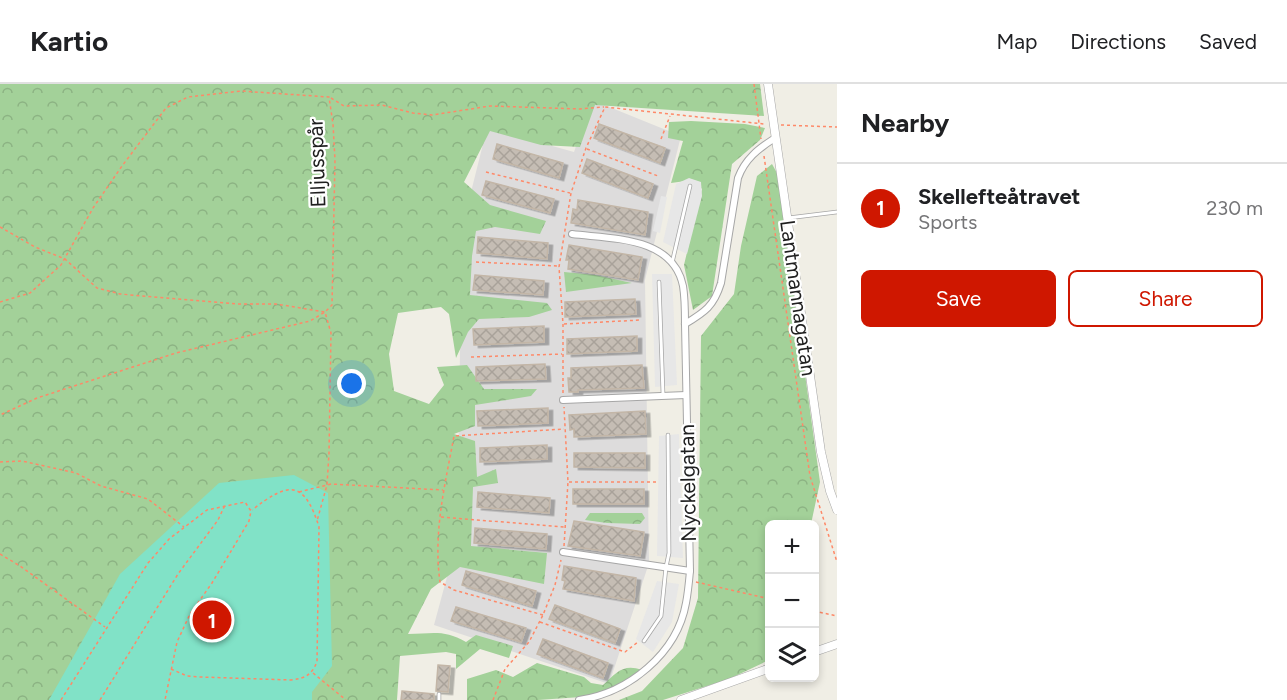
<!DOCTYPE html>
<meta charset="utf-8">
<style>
body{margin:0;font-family:Figtree,sans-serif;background:#f2f2f2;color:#202124}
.controls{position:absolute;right:18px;bottom:18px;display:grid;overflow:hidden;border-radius:9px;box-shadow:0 3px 9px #0003}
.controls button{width:54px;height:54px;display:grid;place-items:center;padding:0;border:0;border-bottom:2px solid #e0e0e0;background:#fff;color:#202124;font:30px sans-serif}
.you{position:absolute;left:352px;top:300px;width:21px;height:21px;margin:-15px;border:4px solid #fff;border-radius:50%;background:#1a73e8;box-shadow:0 0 0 9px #1a73e833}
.badge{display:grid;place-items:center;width:39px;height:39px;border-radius:50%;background:#cf1700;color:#fff;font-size:20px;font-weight:700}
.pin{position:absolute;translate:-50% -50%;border:3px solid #fff;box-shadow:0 2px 6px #0006}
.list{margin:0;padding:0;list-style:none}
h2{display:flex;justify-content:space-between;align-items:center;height:78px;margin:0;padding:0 24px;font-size:26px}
h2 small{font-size:20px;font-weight:400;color:#757577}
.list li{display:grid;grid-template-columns:39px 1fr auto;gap:18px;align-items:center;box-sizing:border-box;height:90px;padding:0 24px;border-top:2px solid #e0e0e0}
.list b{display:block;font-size:22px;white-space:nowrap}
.list p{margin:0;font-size:20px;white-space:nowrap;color:#757577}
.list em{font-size:20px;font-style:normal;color:#757577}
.actions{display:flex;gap:12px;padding:18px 24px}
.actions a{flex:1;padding:14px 0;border:2px solid #cf1700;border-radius:9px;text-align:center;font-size:21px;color:#cf1700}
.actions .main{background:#cf1700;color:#fff}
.icon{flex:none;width:33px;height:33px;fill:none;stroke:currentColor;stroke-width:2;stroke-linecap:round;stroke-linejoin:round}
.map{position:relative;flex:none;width:837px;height:616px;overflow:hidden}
header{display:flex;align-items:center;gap:36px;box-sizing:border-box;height:84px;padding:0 30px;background:#fff;border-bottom:2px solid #e0e0e0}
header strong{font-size:28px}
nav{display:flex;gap:33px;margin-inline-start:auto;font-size:21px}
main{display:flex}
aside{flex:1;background:#fff}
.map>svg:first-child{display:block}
</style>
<header>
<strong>Kartio</strong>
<nav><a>Map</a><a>Directions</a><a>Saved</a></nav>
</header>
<main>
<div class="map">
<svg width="837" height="616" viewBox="0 0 837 616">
<defs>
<pattern id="forest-crowns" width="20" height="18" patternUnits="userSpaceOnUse" patternTransform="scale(1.5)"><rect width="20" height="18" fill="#a3d199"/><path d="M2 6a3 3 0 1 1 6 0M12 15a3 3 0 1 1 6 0" fill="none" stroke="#8cb383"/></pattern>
<pattern id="building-cross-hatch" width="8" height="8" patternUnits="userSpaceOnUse" patternTransform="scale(1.5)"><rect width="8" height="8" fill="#c5bdb4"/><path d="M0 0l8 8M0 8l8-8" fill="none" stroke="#a9a29a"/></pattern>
<filter id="shadow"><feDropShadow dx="4.5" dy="2.5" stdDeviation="0" flood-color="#0004"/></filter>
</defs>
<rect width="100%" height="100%" fill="#f0eee5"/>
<polygon fill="#dddcdc" points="592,16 681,52 645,196 649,479 609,600 434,541 457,456 462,144 487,44 574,68"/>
<g fill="url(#forest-crowns)">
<path d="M0 0H760L764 32 595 21 580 63 541 61 490 47 464 98 490 121 546 137 540 150 495 143 476 147 472 172 470 211 547 219 552 226 529 233 479 235 468 248 456 274 449 230 441 223 398 229 389 270 394 307 429 320 444 301 437 283 467 281 484 305H537L531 312 475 321V342L454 350 475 357 477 393 496 385 498 399 473 403 471 462 547 469 544 500 460 483 431 505 408 550C431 550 444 545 466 558L476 551 513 562 509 574 480 565 456 585V570L446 568 400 572 397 616H0Z"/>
<polygon points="691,37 745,40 765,44 760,56 732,80 712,212 693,226 684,181 702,105 693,96 671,99 683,57 668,54 669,38"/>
<polygon points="772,80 777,89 820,398 811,440 770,440 769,576 729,595 663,616 619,616 642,607 683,564 698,514 701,252 734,210 741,162 757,92"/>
<polygon points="564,188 595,191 632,199 566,208"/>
<polygon points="590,429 642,429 645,434 640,440 607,439 585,436"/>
<path d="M537 579 584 593 591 599 603 601C616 589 623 579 642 586L625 598 595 612 538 616H467V595L496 586 513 593Z"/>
</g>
<polygon fill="#81e2c7" points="294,391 328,409 332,582 312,608 312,616 49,616 120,490 219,399"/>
<g fill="#e7e7e7">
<polygon points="689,94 701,98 702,112 687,170 663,158 676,100"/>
<polygon points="661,112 667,113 660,149 653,147"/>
<polygon points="652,190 672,190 677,301 655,303"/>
<polygon points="679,350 683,474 657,472 659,352"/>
<polygon points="657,497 679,500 672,538 653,568 636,555"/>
</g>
<g fill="url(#building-cross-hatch)" stroke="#c3b6a7" stroke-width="1.5" filter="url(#shadow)">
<polygon points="599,40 665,64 660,79 594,54"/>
<polygon points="497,60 563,79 559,94 493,75"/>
<polygon points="587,75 653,100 648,114 582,89"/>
<polygon points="486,97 554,115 550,129 482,111"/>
<polygon points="578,116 648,128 645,151 571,139 573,125 577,126"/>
<polygon points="478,153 548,159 547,175 477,169"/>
<polygon points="569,161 642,173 638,196 568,185 569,176 566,176"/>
<polygon points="475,191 544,197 543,211 473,206"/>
<polygon points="635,215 636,230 565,233 565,218"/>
<polygon points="544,242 544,258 474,261 473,245"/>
<polygon points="637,252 637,267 567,270 567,255"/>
<polygon points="545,280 546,295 476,297 476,283"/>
<polygon points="642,281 644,304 578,306 578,308 569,308 568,294 571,294 571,284"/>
<polygon points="548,324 548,339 478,342 477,327"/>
<polygon points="645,327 646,350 574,353 574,345 570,346 569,331"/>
<polygon points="547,361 547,375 480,378 480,364"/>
<polygon points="574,369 645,369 645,384 574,383"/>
<rect x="573" y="405" width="71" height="15"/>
<polygon points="478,408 550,414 549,429 477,423"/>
<polygon points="574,437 644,448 640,472 568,462"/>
<polygon points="475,444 547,450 546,465 474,459"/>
<polygon points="564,482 636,494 634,517 563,505 565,497 562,496"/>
<polygon points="466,487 536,507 532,522 462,501"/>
<polygon points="555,521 620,545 615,559 549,535"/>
<polygon points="456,523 526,544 521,558 451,537"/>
<polygon points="543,555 608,579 603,594 537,570"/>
<polygon points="438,581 450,582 448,608 436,607"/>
<polygon points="402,607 434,610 434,616 401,616"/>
</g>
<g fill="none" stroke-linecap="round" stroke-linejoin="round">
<g stroke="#a6a6a6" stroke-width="4.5">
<g id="service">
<polyline points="788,134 837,128"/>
<polyline points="672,179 690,102"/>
<polyline points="659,198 663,310"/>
<polyline points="644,557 661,532 666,483 669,469 668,351"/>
<polyline points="439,616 439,610"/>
</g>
</g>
<g stroke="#a6a6a6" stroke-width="8">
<g id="minor">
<path d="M572 150C611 155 673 152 683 202 685 214 685 227 685 240L690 487C689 498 688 509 686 519 677 570 628 609 579 616"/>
<path d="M685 240C705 228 714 222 721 199L738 94C745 75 758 65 775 54"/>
<polyline points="563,316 686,311"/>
<polyline points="563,468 690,487"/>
</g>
</g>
<g stroke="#a6a6a6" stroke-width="9">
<g id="tertiary">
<polyline points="768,0 821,368 830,407 837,426"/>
<polyline points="814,568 837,560"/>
<polyline points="681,616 770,584"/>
</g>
</g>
<g stroke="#fe8968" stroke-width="1.5" stroke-dasharray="3 3" stroke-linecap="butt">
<polyline points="754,0 761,55"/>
<polyline points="331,14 344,22 382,21 413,29 432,31 490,22 580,25 604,23"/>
<polyline points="781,41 837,43"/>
<polyline points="661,55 670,32"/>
<polyline points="587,65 658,92"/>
<polyline points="764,72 810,392 837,478"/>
<polyline points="486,88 570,109"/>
<polyline points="0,143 35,163 65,175 97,204 120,210 238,220 276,220 325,228 331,249 329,369 327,401 317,437"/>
<polyline points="476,178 558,182"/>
<polyline points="0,218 30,209 61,181 93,124 122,82 166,24 188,13 241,7 329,13 333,40 335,76 332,221 325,228 310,237 176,269 37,314 0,331"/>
<polyline points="564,240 641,236"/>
<polyline points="471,273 562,270"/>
<polyline points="563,309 563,240 559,183 571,109 586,64 605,23 764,40"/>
<polyline points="0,378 22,377 76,389 101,402 148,415 184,443"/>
<polyline points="569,398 656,398"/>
<polyline points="299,408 331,400 443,406"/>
<polyline points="441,433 564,443"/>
<polyline points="564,462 568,398 564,323"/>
<polyline points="0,470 20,482 105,543"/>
<polyline points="696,498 770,515"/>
<polyline points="814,527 837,532"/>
<path d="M543 531 454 506 440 498C433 448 445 401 454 352L564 345"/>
<polyline points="540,538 625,568 638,558"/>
<path d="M171 585 187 592 201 593 291 596C305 594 311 592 317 578L319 443C304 395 288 398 252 426"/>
<polyline points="313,589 346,616"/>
<polyline points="61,616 148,479 169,455 207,426 245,418 251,427 249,437 212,499 190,530 177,558 165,616"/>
<polyline points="100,616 178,490 218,436 225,421"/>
<polyline points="493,616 505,585 529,558 543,531 555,501 561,476"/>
</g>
<use href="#service" stroke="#fff" stroke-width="3"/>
<use href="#minor" stroke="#fff" stroke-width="6"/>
<use href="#tertiary" stroke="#fff" stroke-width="8"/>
</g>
<g text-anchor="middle" stroke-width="4.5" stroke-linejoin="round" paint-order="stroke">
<g font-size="21" fill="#1f1f1f" stroke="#fff">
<text transform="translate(317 79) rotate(-92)" y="7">Elljusspår</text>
<text transform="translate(798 214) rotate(82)" y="7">Lantmannagatan</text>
<text transform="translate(688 399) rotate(-91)" y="7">Nyckelgatan</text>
</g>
</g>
</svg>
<div class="controls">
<button>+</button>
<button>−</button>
<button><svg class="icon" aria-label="layers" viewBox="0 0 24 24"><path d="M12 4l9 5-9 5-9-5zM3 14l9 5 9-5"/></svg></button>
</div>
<div class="you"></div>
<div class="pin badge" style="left:212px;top:536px">1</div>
</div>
<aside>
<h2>Nearby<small></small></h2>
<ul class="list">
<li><span class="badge">1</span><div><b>Skellefteåtravet</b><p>Sports</p></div><em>230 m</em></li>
</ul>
<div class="actions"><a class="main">Save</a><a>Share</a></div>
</aside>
</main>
